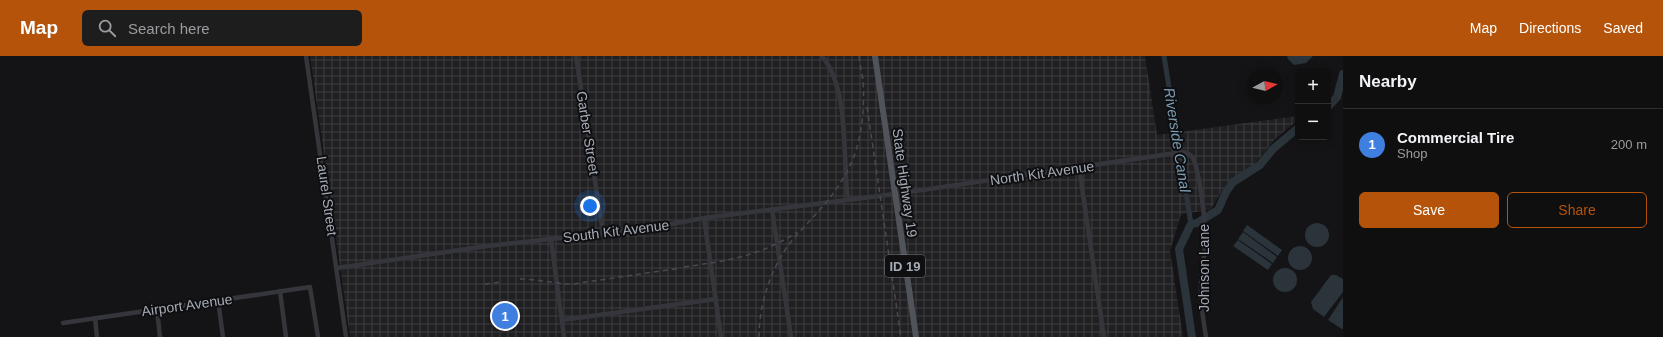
<!DOCTYPE html>
<meta charset="utf-8">
<style>
body{margin:0;font-family:Arial,sans-serif;background:#1d1d1e;color:#f1f3f6}
.controls{position:absolute;right:12px;top:12px;display:grid;overflow:hidden;border-radius:6px;box-shadow:0 2px 10px #0003}
.controls button{width:36px;height:36px;display:grid;place-items:center;padding:0;border:0;border-bottom:1px solid #2f2f30;background:#0f0f10;color:#f1f3f6;font:20px sans-serif}
.compass{position:absolute;left:1247px;top:12px;width:36px;height:36px;border-radius:50%;background:#0f0f10;box-shadow:0 2px 10px #0003;rotate:82deg}
.you{position:absolute;left:590px;top:150px;width:14px;height:14px;margin:-10px;border:3px solid #fff;border-radius:50%;background:#1a73e8;box-shadow:0 0 0 6px #1a73e833}
.badge{display:grid;place-items:center;width:26px;height:26px;border-radius:50%;background:#b45309;color:#fff;font-size:13px;font-weight:700}
.pin{position:absolute;translate:-50% -50%;border:2px solid #fff;box-shadow:0 1px 4px #0006}
.list{margin:0;padding:0;list-style:none}
h2{display:flex;justify-content:space-between;align-items:center;height:52px;margin:0;padding:0 16px;font-size:17px}
h2 small{font-size:13px;font-weight:400;color:#9b9c9f}
.list li{display:grid;grid-template-columns:26px 1fr auto;gap:12px;align-items:center;box-sizing:border-box;height:72px;padding:0 16px;border-top:1px solid #2f2f30}
.list b{display:block;font-size:15px;white-space:nowrap}
.list p{margin:0;font-size:13px;white-space:nowrap;color:#9b9c9f}
.list em{font-size:13px;font-style:normal;color:#9b9c9f}
.actions{display:flex;gap:8px;padding:12px 16px}
.actions a{flex:1;padding:9px 0;border:1px solid #b45309;border-radius:6px;text-align:center;font-size:14px;color:#b45309}
.actions .main{background:#b45309;color:#fff}
.icon{flex:none;width:22px;height:22px;fill:none;stroke:currentColor;stroke-width:2;stroke-linecap:round;stroke-linejoin:round}
.map{position:relative;flex:none;width:1343px;height:281px;overflow:hidden}
header{display:flex;align-items:center;gap:24px;box-sizing:border-box;height:56px;padding:0 20px;background:#b45309;color:#fff}
header strong{font-size:19px}
nav{display:flex;gap:22px;margin-inline-start:auto;font-size:14px}
.search{width:280px;height:36px;background:#1d1d1e;display:flex;align-items:center;gap:10px;box-sizing:border-box;padding:0 14px;border-radius:6px;color:#9b9c9f;font-size:15px}
main{display:flex}
aside{flex:1;background:#0f0f10}
.map>svg:first-child{display:block}
</style>
<header>
<strong>Map</strong>
<div class="search"><svg class="icon" aria-label="search" viewBox="0 0 24 24"><circle cx="10" cy="10" r="6"/><path d="M15 15l6 6"/></svg>Search here</div>
<nav><a>Map</a><a>Directions</a><a>Saved</a></nav>
</header>
<main>
<div class="map">
<svg width="1343" height="281" viewBox="0 0 1343 281">
<defs>
<pattern id="industrial-grid" width="8" height="8" patternUnits="userSpaceOnUse"><rect width="8" height="8" fill="#202023"/><path d="M0 4h8M4 0v8" fill="none" stroke="#3d3e41"/></pattern>
</defs>
<rect width="100%" height="100%" fill="#141416"/>
<polygon fill="url(#industrial-grid)" points="310,0 1145,0 1157,79 1298,60 1298,64 1275,83 1255,108 1227,127 1210,154 1181,158 1170,195 1183,281 350,281"/>
<g fill="#2a343a">
<polygon points="1287,0 1313,0 1306,7 1294,9 1288,3"/>
<circle cx="1317" cy="179" r="12"/>
<polygon points="1247,169 1282,194 1278,200 1243,175"/>
<polygon points="1243,176 1277,201 1273,207 1238,183"/>
<polygon points="1238,184 1272,208 1268,214 1233,190"/>
<circle cx="1300" cy="202" r="12"/>
<circle cx="1285" cy="224" r="12"/>
<polygon points="1331,219 1336,219 1343,223 1343,236 1324,261 1313,253 1311,246"/>
<polygon points="1343,241 1343,273 1342,273 1328,264"/>
</g>
<g fill="none" stroke-linecap="round" stroke-linejoin="round">
<polyline stroke="#2a343a" stroke-width="5" points="1164,0 1191,168"/>
<g stroke="#2a343a" stroke-width="8">
<polyline points="1328,51 1337,41 1343,18"/>
<polyline points="1192,281 1179,193 1191,168 1197,167 1218,154 1226,136 1233,126 1260,109 1273,93 1298,72"/>
</g>
<g stroke="#35363b" stroke-width="4.5">
<polyline points="306,0 346,281"/>
<polyline points="576,0 603,177"/>
<path d="M822 0C850 34 842 100 848 143"/>
<polyline points="1079,111 1104,281"/>
<polyline points="772,153 791,281"/>
<polyline points="704,162 721,281"/>
<polyline points="551,183 564,281"/>
<path d="M337 212 487 190 650 172 704 162 895 138 1183 96C1187 97 1191 98 1193 102 1200 118 1205 162 1205 180 1206 200 1200 219 1201 238 1201 252 1204 267 1206 281"/>
<polyline points="280,235 286,281"/>
<polyline points="218,244 223,281"/>
<polyline points="157,253 160,281"/>
<polyline points="95,262 97,281"/>
<polyline points="562,264 716,243"/>
<polyline points="63,267 310,231 318,281"/>
</g>
<polyline stroke="#51535a" stroke-width="6" points="875,0 916,281"/>
<g stroke="#484a50" stroke-width="1.5" stroke-dasharray="5 4" stroke-linecap="butt">
<polyline points="859,0 863,26"/>
<polyline points="867,51 901,281"/>
<path d="M684 211C726 205 761 200 797 176"/>
<path d="M520 223C538 223 555 228 573 228L681 212"/>
<polyline points="485,228 501,226"/>
<path d="M759 281C759 247 772 208 794 182 812 162 830 145 844 121 862 91 865 56 863 21"/>
</g>
</g>
<g text-anchor="middle" stroke-width="4" stroke-linejoin="round" paint-order="stroke">
<rect fill="#0f0f11" stroke="#787c84" stroke-width="1" x="885" y="199" width="40" height="22" rx="3"/>
<g font-size="13" font-weight="bold" fill="#a5abb6">
<text x="905" y="215">ID 19</text>
</g>
<g font-size="14" fill="#a5abb6" stroke="#0f0f11">
<text transform="translate(588 77) rotate(81)" y="5">Garber Street</text>
<text transform="translate(1042 117) rotate(-8)" y="5">North Kit Avenue</text>
<text transform="translate(905 127) rotate(82)" y="5">State Highway 19</text>
<text transform="translate(327 140) rotate(82)" y="5">Laurel Street</text>
<text transform="translate(616 175) rotate(-7)" y="5">South Kit Avenue</text>
<text transform="translate(1204 212) rotate(-90)" y="5">Johnson Lane</text>
<text transform="translate(187 249) rotate(-8)" y="5">Airport Avenue</text>
</g>
<g font-size="15" font-style="italic" fill="#7b9cb3" stroke="#0f0f11">
<text transform="translate(1177 84) rotate(81)" y="5">Riverside Canal</text>
</g>
</g>
</svg>
<div class="controls">
<button>+</button>
<button>−</button>
</div>
<svg class="compass" viewBox="-18 -18 36 36"><path d="M0-13l5 13h-10z" fill="#e53935"/><path d="M0 13l5-13h-10z" fill="#9b9c9f"/></svg>
<div class="you"></div>
<div class="pin badge" style="left:505px;top:260px;background:#3f7fe0">1</div>
</div>
<aside>
<h2>Nearby<small></small></h2>
<ul class="list">
<li><span class="badge" style="background:#3f7fe0">1</span><div><b>Commercial Tire</b><p>Shop</p></div><em>200 m</em></li>
</ul>
<div class="actions"><a class="main">Save</a><a>Share</a></div>
</aside>
</main>
